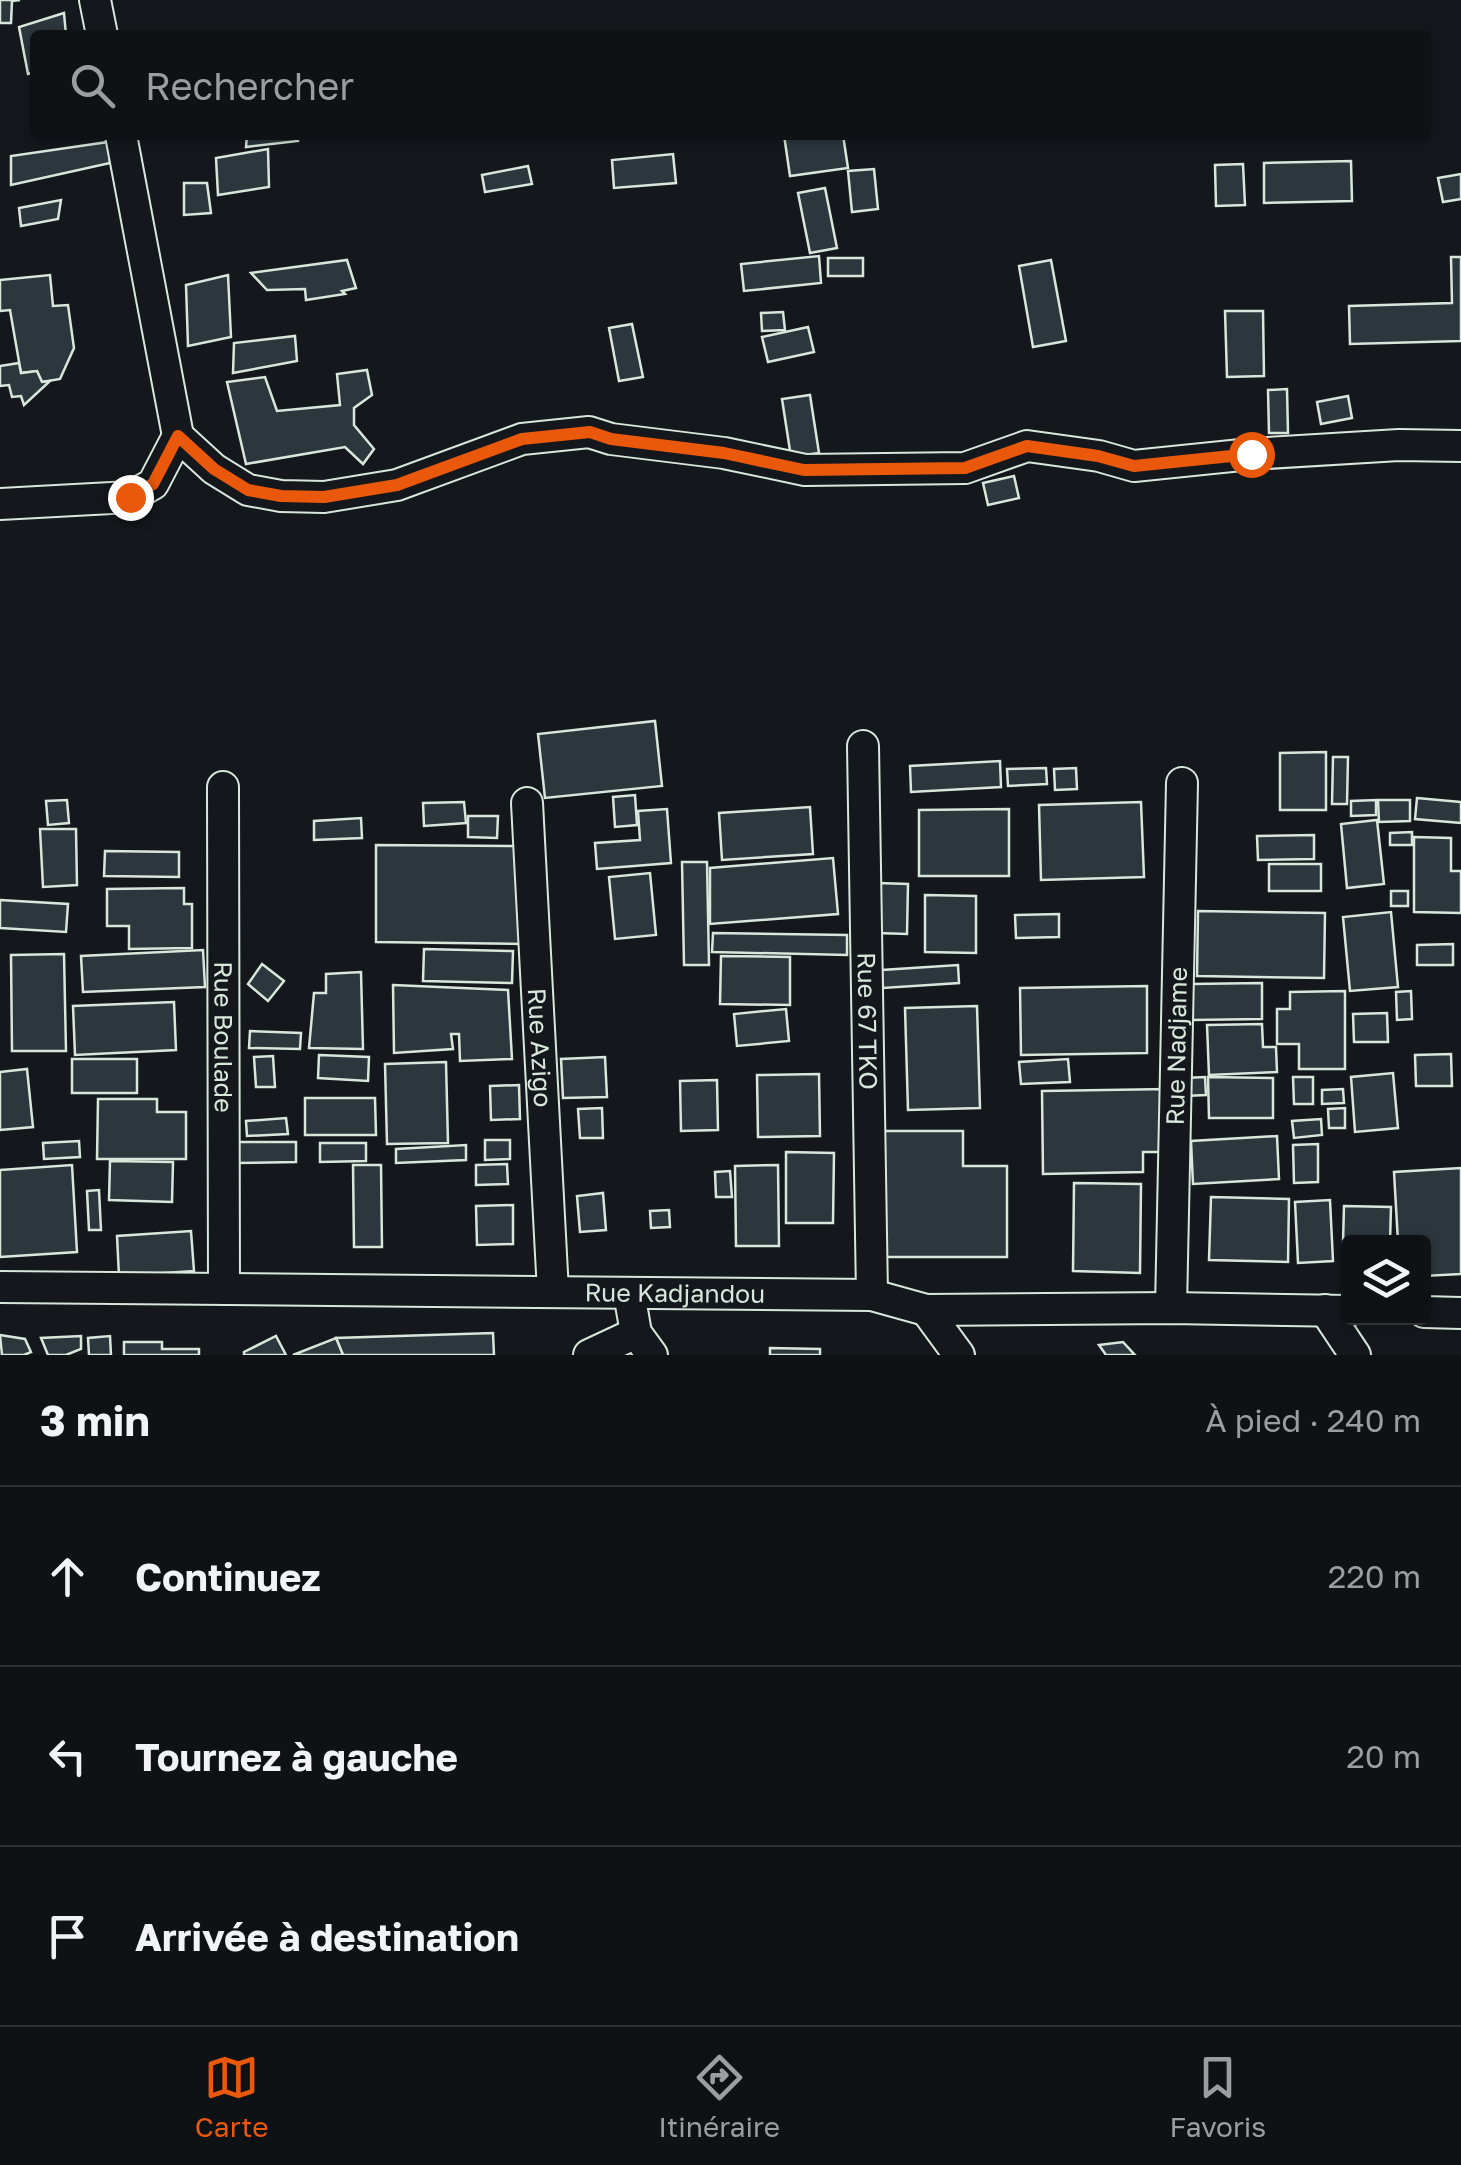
<!DOCTYPE html>
<html lang="fr">
<meta charset="utf-8">
<style>
body{margin:0;font-family:"Golos Text",sans-serif;background:#1d2022;color:#f1f3f6}
.controls{position:absolute;right:30px;bottom:30px;display:grid;overflow:hidden;border-radius:10px;box-shadow:0 2px 8px #0004}
.controls button{width:90px;height:90px;display:grid;place-items:center;padding:0;border:0;border-bottom:2px solid #2f3234;background:#0f1215;color:#f1f3f6;font:50px sans-serif}
.stop{position:absolute;width:30px;height:30px;margin:-22px;border:8px solid #ea580c;border-radius:50%;background:#fff}
.stop.end{background:#ea580c;border-color:#fff;box-shadow:0 2px 10px #0008}
.list{margin:0;padding:0;list-style:none}
h2{display:flex;justify-content:space-between;align-items:center;height:130px;margin:0;padding:0 40px;font-size:42px}
h2 small{font-size:32px;font-weight:400;color:#9b9ea0}
.list li{display:grid;grid-template-columns:65px 1fr auto;gap:30px;align-items:center;box-sizing:border-box;height:180px;padding:0 40px;border-top:2px solid #2f3234}
.list b{display:block;font-size:38px;white-space:nowrap}
.list em{font-size:32px;font-style:normal;color:#9b9ea0}
.icon{flex:none;width:55px;height:55px;fill:none;stroke:currentColor;stroke-width:2;stroke-linecap:round;stroke-linejoin:round}
.map{position:relative;flex:none;width:1461px;height:1355px;overflow:hidden}
.search{position:absolute;background:#0f1215;box-shadow:0 2px 8px #0004;left:30px;right:30px;top:30px;height:110px;display:flex;align-items:center;gap:25px;box-sizing:border-box;padding:0 35px;border-radius:10px;color:#9b9ea0;font-size:38px}
.sheet{height:670px;background:#0f1215}
nav{display:flex;justify-content:space-around;align-items:center;box-sizing:border-box;height:140px;border-top:2px solid #2f3234;background:#0f1215;font-size:28px;color:#9b9ea0}
nav a{display:grid;justify-items:center;gap:5px}
nav .on{color:#ea580c}
.map>svg:first-child{display:block}
</style>
<div class="map">
<svg width="1461" height="1355" viewBox="0 0 1461 1355">
<rect width="100%" height="100%" fill="#14181c"/>
<g fill="#2c363c" stroke="#d8e6dc" stroke-width="2.5">
<polygon points="0,0 20,0 12,1 11,23 0,23"/>
<polygon points="64,13 66,35 35,35 35,72 28,74 19,27"/>
<polygon points="247,135 297,135 298,141 246,147"/>
<polygon points="784,135 843,135 848,168 790,176"/>
<polygon points="108,142 110,163 11,185 11,156"/>
<polygon points="268,149 269,187 218,195 216,158"/>
<polygon points="673,154 676,183 614,188 612,160"/>
<polygon points="1351,161 1352,201 1264,203 1264,163"/>
<polygon points="1243,164 1245,205 1216,206 1215,165"/>
<polygon points="528,166 532,184 485,192 482,175"/>
<polygon points="874,169 878,209 852,212 848,171"/>
<polygon points="1461,174 1461,199 1443,202 1438,178"/>
<polygon points="184,183 207,183 211,213 184,215"/>
<polygon points="825,188 837,248 810,253 798,193"/>
<polygon points="61,200 58,219 21,226 19,208"/>
<polygon points="819,256 821,283 744,291 741,264"/>
<polygon points="1451,257 1461,257 1461,341 1350,344 1349,306 1452,303"/>
<rect x="828" y="258" width="35" height="18"/>
<polygon points="347,260 356,288 342,291 345,294 306,300 305,289 267,290 251,273"/>
<polygon points="1051,260 1066,341 1033,347 1019,266"/>
<polygon points="50,275 53,306 68,305 74,348 60,379 42,382 37,371 21,373 10,310 0,311 0,280"/>
<polygon points="228,275 231,337 188,346 186,285"/>
<polygon points="1225,311 1263,311 1264,376 1227,377"/>
<polygon points="783,312 785,330 762,331 761,313"/>
<polygon points="632,324 643,377 619,381 609,328"/>
<polygon points="808,327 814,352 768,362 762,337"/>
<polygon points="295,336 297,361 233,373 234,343"/>
<polygon points="19,363 21,373 37,371 42,382 50,381 24,405 21,396 12,397 9,385 0,386 0,366"/>
<polygon points="367,370 372,395 354,408 354,425 374,449 363,464 345,447 246,464 227,382 265,377 277,411 340,405 337,374"/>
<polygon points="1287,389 1288,433 1269,433 1268,390"/>
<polygon points="810,395 819,453 791,457 782,399"/>
<polygon points="1348,396 1352,418 1321,424 1317,402"/>
<polygon points="1014,476 1019,498 988,505 983,483"/>
<polygon points="655,721 662,786 545,798 538,734"/>
<polygon points="1326,752 1326,810 1280,810 1280,753"/>
<polygon points="1333,757 1348,757 1347,804 1332,804"/>
<polygon points="1000,761 1001,787 911,792 910,766"/>
<polygon points="1046,768 1047,784 1008,786 1007,769"/>
<polygon points="1076,768 1077,789 1055,790 1054,769"/>
<polygon points="635,795 637,825 615,827 613,797"/>
<polygon points="1417,798 1461,802 1461,823 1415,819"/>
<polygon points="67,800 69,823 48,825 46,801"/>
<polygon points="1376,800 1376,815 1351,816 1351,801"/>
<polygon points="1378,800 1410,800 1410,821 1379,822"/>
<polygon points="464,802 466,823 424,826 423,803"/>
<polygon points="1141,802 1144,877 1041,880 1039,805"/>
<polygon points="810,807 813,854 722,860 719,813"/>
<polygon points="667,809 671,863 597,869 595,843 640,840 638,811"/>
<polygon points="1009,809 1009,876 919,876 919,810"/>
<polygon points="468,816 498,816 497,838 468,837"/>
<polygon points="361,818 362,838 314,840 314,821"/>
<polygon points="1377,820 1384,884 1347,888 1341,824"/>
<polygon points="40,829 76,829 77,885 43,887"/>
<polygon points="1412,832 1412,845 1390,845 1390,833"/>
<polygon points="1314,835 1314,859 1258,860 1257,836"/>
<polygon points="1414,837 1451,838 1451,871 1461,871 1461,913 1414,912"/>
<polygon points="376,845 523,846 523,944 376,942"/>
<polygon points="105,851 179,852 179,877 104,876"/>
<polygon points="833,858 838,914 710,924 710,868"/>
<polygon points="682,862 707,862 709,965 684,965"/>
<rect x="1269" y="864" width="52" height="27"/>
<polygon points="650,873 656,935 615,939 609,877"/>
<polygon points="878,883 908,884 907,934 877,933"/>
<polygon points="184,888 184,904 192,904 192,948 129,949 129,926 107,926 107,889"/>
<rect x="1391" y="891" width="17" height="15"/>
<polygon points="925,895 976,896 976,953 925,952"/>
<polygon points="0,900 68,904 66,932 0,928"/>
<polygon points="1198,911 1325,913 1324,978 1197,976"/>
<polygon points="1391,912 1398,987 1350,991 1343,917"/>
<polygon points="1059,914 1059,937 1016,938 1015,915"/>
<polygon points="713,933 847,935 847,955 712,952"/>
<polygon points="1453,944 1453,965 1417,965 1417,945"/>
<polygon points="424,949 513,951 512,983 423,981"/>
<polygon points="203,950 205,987 83,992 81,956"/>
<polygon points="64,954 66,1051 12,1051 11,955"/>
<polygon points="721,956 790,957 790,1005 720,1004"/>
<polygon points="262,964 284,981 268,1001 248,984"/>
<polygon points="958,965 959,983 883,988 882,970"/>
<polygon points="361,972 363,1049 309,1048 314,993 326,993 326,974"/>
<polygon points="1262,983 1262,1019 1192,1020 1191,984"/>
<polygon points="393,985 508,990 512,1059 460,1061 459,1034 451,1034 453,1049 394,1053"/>
<polygon points="1147,986 1147,1053 1021,1055 1020,988"/>
<polygon points="1345,991 1345,1069 1299,1069 1299,1044 1277,1044 1277,1009 1290,1009 1290,992"/>
<polygon points="1411,991 1412,1019 1397,1020 1396,992"/>
<polygon points="174,1002 176,1050 75,1055 73,1006"/>
<polygon points="977,1006 980,1108 908,1110 905,1008"/>
<polygon points="786,1009 789,1041 737,1046 734,1014"/>
<polygon points="1387,1013 1388,1042 1354,1042 1353,1014"/>
<polygon points="1262,1024 1263,1047 1276,1047 1277,1072 1209,1075 1207,1025"/>
<polygon points="250,1031 301,1033 300,1049 249,1048"/>
<polygon points="1451,1054 1452,1086 1416,1086 1415,1055"/>
<polygon points="319,1055 369,1057 368,1081 318,1078"/>
<polygon points="273,1056 275,1087 256,1087 254,1057"/>
<polygon points="605,1057 607,1097 563,1098 561,1059"/>
<rect x="72" y="1059" width="65" height="34"/>
<polygon points="1068,1059 1070,1082 1021,1084 1019,1062"/>
<polygon points="446,1062 448,1143 387,1144 385,1064"/>
<polygon points="27,1069 33,1127 0,1130 0,1072"/>
<polygon points="1393,1073 1398,1128 1355,1132 1351,1077"/>
<polygon points="819,1074 820,1136 758,1137 757,1075"/>
<polygon points="1205,1077 1206,1095 1185,1096 1184,1078"/>
<polygon points="1208,1077 1273,1078 1273,1118 1209,1118"/>
<polygon points="1293,1077 1313,1077 1313,1104 1294,1104"/>
<polygon points="717,1080 718,1130 681,1131 680,1081"/>
<polygon points="519,1085 520,1119 491,1120 490,1086"/>
<polygon points="1167,1089 1168,1152 1143,1152 1143,1172 1043,1174 1042,1091"/>
<polygon points="1343,1089 1344,1103 1322,1104 1322,1090"/>
<polygon points="305,1098 375,1098 376,1135 305,1135"/>
<polygon points="98,1099 157,1099 157,1112 186,1112 186,1159 97,1159"/>
<polygon points="602,1108 603,1138 580,1138 578,1109"/>
<polygon points="1345,1108 1345,1128 1329,1128 1328,1109"/>
<polygon points="286,1118 288,1134 247,1136 246,1121"/>
<polygon points="1321,1119 1322,1135 1294,1138 1292,1121"/>
<polygon points="884,1131 963,1131 963,1166 1007,1166 1007,1257 885,1257"/>
<polygon points="1277,1136 1279,1179 1193,1184 1191,1141"/>
<polygon points="485,1140 510,1140 510,1159 485,1160"/>
<polygon points="79,1141 80,1157 44,1159 43,1143"/>
<polygon points="234,1142 296,1142 296,1162 235,1163"/>
<polygon points="320,1143 366,1143 366,1161 320,1162"/>
<polygon points="1318,1144 1318,1182 1294,1183 1293,1145"/>
<polygon points="466,1145 466,1160 396,1163 396,1149"/>
<polygon points="786,1152 834,1153 833,1223 786,1223"/>
<polygon points="110,1161 173,1162 172,1202 109,1200"/>
<polygon points="507,1164 508,1184 476,1185 476,1165"/>
<polygon points="72,1165 77,1252 0,1257 0,1170"/>
<polygon points="353,1165 381,1165 382,1247 354,1247"/>
<polygon points="778,1165 779,1246 736,1246 735,1166"/>
<polygon points="1461,1168 1461,1274 1424,1276 1424,1242 1398,1242 1394,1172"/>
<polygon points="730,1171 732,1197 716,1197 715,1172"/>
<polygon points="1074,1183 1141,1184 1140,1273 1073,1271"/>
<polygon points="99,1190 101,1230 89,1230 87,1191"/>
<polygon points="603,1193 606,1230 580,1232 577,1196"/>
<polygon points="1211,1197 1289,1199 1288,1262 1209,1260"/>
<polygon points="1330,1200 1333,1261 1298,1263 1295,1202"/>
<polygon points="513,1205 513,1244 477,1245 476,1206"/>
<polygon points="1344,1206 1391,1207 1390,1242 1343,1243"/>
<polygon points="669,1210 670,1227 651,1228 650,1211"/>
<polygon points="191,1231 194,1271 119,1276 117,1236"/>
<polygon points="493,1333 494,1355 343,1355 336,1338"/>
<polygon points="0,1335 25,1339 31,1352 24,1355 2,1355"/>
<polygon points="81,1336 81,1349 66,1355 48,1355 41,1338"/>
<polygon points="110,1336 111,1355 89,1355 88,1338"/>
<polygon points="276,1336 286,1355 244,1355 244,1352"/>
<polygon points="336,1338 343,1355 293,1355"/>
<polygon points="124,1342 162,1342 162,1349 199,1349 199,1355 124,1355"/>
<polygon points="1123,1342 1135,1355 1106,1355 1099,1345"/>
<polygon points="770,1348 820,1349 820,1355 770,1355"/>
</g>
<g fill="none" stroke-linecap="round" stroke-linejoin="round">
<g stroke="#d8e6dc" stroke-width="34">
<g id="street">
<polyline points="95,0 102,35"/>
<polyline points="121,135 178,436"/>
<polyline points="0,504 130,497 153,484 178,436 214,469 248,490 281,496 324,497 397,485 522,439 589,432 611,439 724,453 805,470 965,468 1027,446 1099,456 1134,466 1251,454 1399,445 1461,446"/>
<path id="s1" d="M863 746 872 1295"/>
<path id="s2" d="M223 787 224 1289"/>
<path id="s3" d="M527 803 553 1292"/>
<path id="s4" d="M0 1287 872 1295 926 1310 1171 1308 1348 1311"/>
<polyline points="629,1293 636,1333 652,1355"/>
<path id="s5" d="M1171 1308 1182 783"/>
<polyline points="926,1310 959,1355"/>
<polyline points="1325,1310 1355,1355"/>
<polyline points="1424,1312 1461,1313"/>
<polyline points="589,1355 636,1333"/>
</g>
</g>
<use href="#street" stroke="#14181c" stroke-width="30"/>
</g>
<g fill="none" stroke-linecap="round" stroke-linejoin="round">
<polyline stroke="#ea580c" stroke-width="12" points="130,497 153,484 178,436 214,469 248,490 281,496 324,497 397,485 522,439 590,432 611,439 724,453 804,470 965,468 1027,446 1098,456 1134,466 1251,454"/>
</g>
<g text-anchor="middle" stroke-width="8" stroke-linejoin="round" paint-order="stroke">
<g font-size="25" fill="#d8e6dc" stroke="#14181c">
<text dy="9" stroke="none"><textPath href="#s1" startOffset="275">Rue 67 TKO</textPath></text>
<text dy="9" stroke="none"><textPath href="#s2" startOffset="250">Rue Boulade</textPath></text>
<text dy="9" stroke="none"><textPath href="#s5" startOffset="262">Rue Nadjame</textPath></text>
<text dy="9" stroke="none"><textPath href="#s3" startOffset="245">Rue Azigo</textPath></text>
<text dy="9" stroke="none"><textPath href="#s4" startOffset="675">Rue Kadjandou</textPath></text>
</g>
</g>
</svg>
<div class="controls">
<button><svg class="icon" aria-label="layers" viewBox="0 0 24 24"><path d="M12 4l9 5-9 5-9-5zM3 14l9 5 9-5"/></svg></button>
</div>
<div class="stop" style="left:1251px;top:454px"></div>
<div class="stop end" style="left:130px;top:497px"></div>
<div class="search"><svg class="icon" aria-label="search" viewBox="0 0 24 24"><circle cx="10" cy="10" r="6"/><path d="M15 15l6 6"/></svg>Rechercher</div>
</div>
<section class="sheet">
<h2>3 min<small>À pied · 240 m</small></h2>
<ul class="list">
<li><svg class="icon" aria-label="ahead" viewBox="0 0 24 24"><path d="M12 20V5M6 11l6-6 6 6"/></svg><div><b>Continuez</b></div><em>220 m</em></li>
<li><svg class="icon" aria-label="left" viewBox="0 0 24 24"><path d="M17 20v-9H6M10 6l-5 5 5 5"/></svg><div><b>Tournez à gauche</b></div><em>20 m</em></li>
<li><svg class="icon" aria-label="arrive" viewBox="0 0 24 24"><path d="M6 21V4h12l-3 4 3 4H6"/></svg><div><b>Arrivée à destination</b></div></li>
</ul>
</section>
<nav>
<a class="on"><svg class="icon" aria-label="map" viewBox="0 0 24 24"><path d="M3 6l6-2 6 2 6-2v14l-6 2-6-2-6 2zM9 4v14M15 6v14"/></svg>Carte</a>
<a><svg class="icon" aria-label="directions" viewBox="0 0 24 24"><path d="M12 3l9 9-9 9-9-9zM9 14v-3h6M13 9l2 2-2 2"/></svg>Itinéraire</a>
<a><svg class="icon" aria-label="saved" viewBox="0 0 24 24"><path d="M7 4h10v16l-5-4-5 4z"/></svg>Favoris</a>
</nav>
